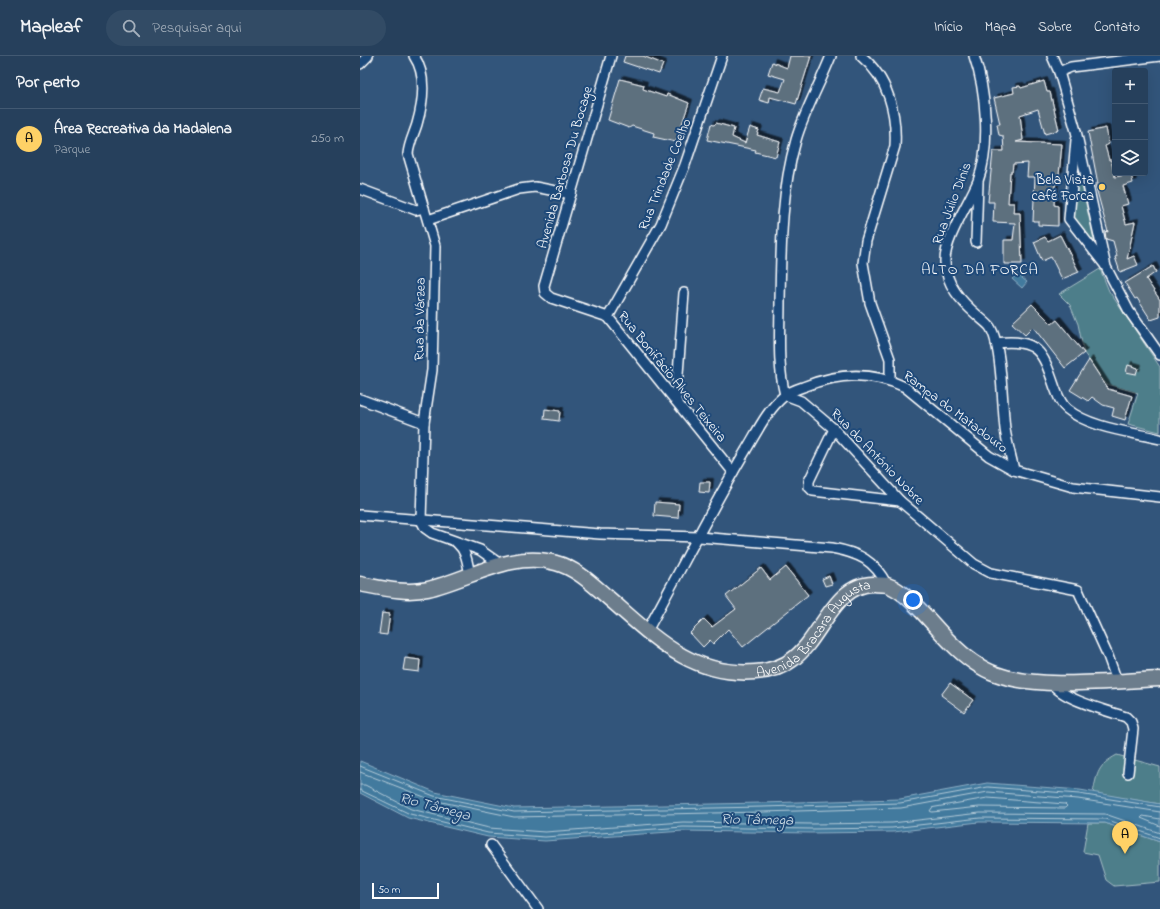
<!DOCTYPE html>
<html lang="pt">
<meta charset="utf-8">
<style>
body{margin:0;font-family:"Indie Flower",sans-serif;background:#324b65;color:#f1f3f6}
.controls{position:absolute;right:12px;top:12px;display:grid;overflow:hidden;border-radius:4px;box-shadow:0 4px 16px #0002}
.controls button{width:36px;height:36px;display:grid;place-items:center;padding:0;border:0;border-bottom:1px solid #425972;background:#26405c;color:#f1f3f6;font:20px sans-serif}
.scale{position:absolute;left:12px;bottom:10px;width:67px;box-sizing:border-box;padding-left:4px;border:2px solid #fff;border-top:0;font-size:11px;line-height:14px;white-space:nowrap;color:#fff;-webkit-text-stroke:3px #1f4a7a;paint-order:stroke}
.you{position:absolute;left:553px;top:544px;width:14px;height:14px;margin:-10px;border:3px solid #fff;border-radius:50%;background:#1a73e8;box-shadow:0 0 0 6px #1a73e833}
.badge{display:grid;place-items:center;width:26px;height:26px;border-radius:50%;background:#ffd166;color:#111;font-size:13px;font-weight:700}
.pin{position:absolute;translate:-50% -33px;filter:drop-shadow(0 1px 2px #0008)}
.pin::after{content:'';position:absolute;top:21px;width:14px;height:12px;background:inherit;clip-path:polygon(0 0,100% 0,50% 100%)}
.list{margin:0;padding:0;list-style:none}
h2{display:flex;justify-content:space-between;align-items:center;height:52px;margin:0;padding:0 16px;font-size:17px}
h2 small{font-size:13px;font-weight:400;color:#a4afbb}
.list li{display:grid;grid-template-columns:26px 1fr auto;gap:12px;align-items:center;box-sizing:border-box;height:60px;padding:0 16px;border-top:1px solid #425972}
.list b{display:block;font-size:15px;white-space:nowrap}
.list p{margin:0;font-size:13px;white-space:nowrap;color:#a4afbb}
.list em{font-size:13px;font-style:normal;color:#a4afbb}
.icon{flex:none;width:22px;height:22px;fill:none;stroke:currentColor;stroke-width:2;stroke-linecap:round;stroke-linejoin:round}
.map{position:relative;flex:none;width:800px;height:853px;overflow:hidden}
header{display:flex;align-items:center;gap:24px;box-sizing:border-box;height:56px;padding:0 20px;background:#26405c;border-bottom:1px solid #425972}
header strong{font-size:19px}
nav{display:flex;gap:22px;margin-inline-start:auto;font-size:14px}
.search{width:280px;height:36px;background:#324b65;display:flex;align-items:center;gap:10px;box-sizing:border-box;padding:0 14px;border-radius:22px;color:#a4afbb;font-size:15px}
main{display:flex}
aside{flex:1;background:#26405c}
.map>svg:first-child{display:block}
</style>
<header>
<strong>Mapleaf</strong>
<div class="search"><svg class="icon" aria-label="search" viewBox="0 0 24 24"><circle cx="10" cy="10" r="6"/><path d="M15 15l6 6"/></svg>Pesquisar aqui</div>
<nav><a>Início</a><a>Mapa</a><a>Sobre</a><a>Contato</a></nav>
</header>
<main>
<aside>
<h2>Por perto<small></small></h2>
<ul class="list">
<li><span class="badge">A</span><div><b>Área Recreativa da Madalena</b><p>Parque</p></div><em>250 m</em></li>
</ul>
</aside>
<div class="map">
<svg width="800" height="853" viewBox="0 0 800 853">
<defs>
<filter id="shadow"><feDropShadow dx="3.5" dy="-3.5" stdDeviation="0" flood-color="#0009"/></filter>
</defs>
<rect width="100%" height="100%" fill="#32557b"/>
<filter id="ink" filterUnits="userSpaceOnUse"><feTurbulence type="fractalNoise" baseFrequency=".025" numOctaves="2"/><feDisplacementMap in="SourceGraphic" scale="8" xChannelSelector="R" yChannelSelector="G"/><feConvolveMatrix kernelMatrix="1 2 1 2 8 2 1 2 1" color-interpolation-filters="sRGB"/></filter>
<g filter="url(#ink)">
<g fill="#4d7e8a" stroke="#a6bec4">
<polygon points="716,103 736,193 714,161"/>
<polygon points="740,213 749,235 800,311 800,376 768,368 778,337 746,328 724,297 718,268 710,249 699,238"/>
<path d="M757 699 800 711V748L733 737C737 717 738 709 757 699Z"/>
<polygon points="728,767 745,767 800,786 800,826 754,830 746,824 738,799 723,796"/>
</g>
<g fill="#427a9e" stroke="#8eafc5">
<polygon points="657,218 667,226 662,232 652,223"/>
<polygon points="0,705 75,736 154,752 402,747 540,743 627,727 720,734 800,748 800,786 745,767 619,766 533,776 451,777 323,775 185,785 128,781 48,762 0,737"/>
</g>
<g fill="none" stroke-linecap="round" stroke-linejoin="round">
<g stroke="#b3cad8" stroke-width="1">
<polyline points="0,710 74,740 154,756 402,751 540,747 628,731 719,738 800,751"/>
<polyline points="0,716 72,744 154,761 402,756 541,752 628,736 718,743 800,756"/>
<polyline points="0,729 5,729 51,753 129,772 185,776 323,766 451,768 532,767 620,757 745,758 800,777"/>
<polyline points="0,734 50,758 128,777 185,781 323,771 451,773 532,772 620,762 745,763 800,782"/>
<polygon points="628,742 705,748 707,750 705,752 619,751 572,756 570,755 572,752"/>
<polyline points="800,763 783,760 781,762 800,770"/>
</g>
</g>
<g fill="#5d6f7e" stroke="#fff" filter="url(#shadow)">
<polygon points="265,0 283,0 303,8 299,18 263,6"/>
<polygon points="430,0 451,0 436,48 410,41 409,47 399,44 403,32 420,36 425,23 408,18 412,6 427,12"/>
<polygon points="260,23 284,29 283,33 306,41 307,38 329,47 316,86 293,81 294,77 272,70 269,72 248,64"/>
<polygon points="684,25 687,36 690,36 699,74 685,78 678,53 660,59 663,84 656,86 702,88 699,119 697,119 696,129 695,129 694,149 698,150 698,170 678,169 678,165 673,165 675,121 667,121 668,107 653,108 652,116 650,116 648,147 654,147 653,157 660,157 662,208 644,208 644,184 653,184 655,167 633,166 634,146 628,146 633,95 644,95 643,80 639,79 637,68 640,68 634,42 654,37 653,31 660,30 661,32"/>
<polygon points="356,67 374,72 372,81 385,87 390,71 399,74 397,79 420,86 416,101 395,96 396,94 347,84 351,68 354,69"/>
<polygon points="746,72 749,88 745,90 749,104 751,104 755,121 771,118 773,127 763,130 768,148 761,150 766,168 775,166 767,203 774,200 778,209 760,216 755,201 757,200 753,185 746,183 745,175 748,176 735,128 738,128 728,76"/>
<polygon points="700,179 719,216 702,223 691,201 682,205 674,186 685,181 688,185"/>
<polygon points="793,210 796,216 786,223 800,244 800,261 791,264 777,242 775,243 765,227"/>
<polygon points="672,248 692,268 697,264 724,297 705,312 673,271 665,279 652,267"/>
<polygon points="729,304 748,333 772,340 765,364 752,360 754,352 743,349 732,341 728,345 710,334"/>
<polygon points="768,309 778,312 776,318 766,316"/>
<polygon points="185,353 200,355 199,365 184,363"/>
<polygon points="340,426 350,426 349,437 339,436"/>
<polygon points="295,446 319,448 318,462 294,460"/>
<polygon points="426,511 448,539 383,591 368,573 353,588 350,584 343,591 330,577 344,563 352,571 376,553 366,540 401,512 410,524"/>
<polygon points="469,520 472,528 465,530 462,523"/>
<polygon points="22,557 30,558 27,579 19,578"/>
<polygon points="45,602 60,604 59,616 43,614"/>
<polygon points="590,627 613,644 604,656 581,639"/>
</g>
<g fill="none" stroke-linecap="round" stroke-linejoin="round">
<g stroke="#fff" stroke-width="12">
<g id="street">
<path d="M54 0C67 19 63 47 57 68 54 78 49 87 48 98L75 190 72 314 64 367 61 464 65 472 72 477 120 494 140 508"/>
<polyline points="251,0 184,230 185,237 191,242 248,261 373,416"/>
<path d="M471 0C460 28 444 56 436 84 421 136 421 191 420 245 420 276 417 308 425 339L441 345 474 373 540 445 614 508 631 517 718 534 748 600 757 625"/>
<path d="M501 0C528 22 537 57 535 90L506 185 503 207 510 247 530 303V324"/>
<path d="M614 0C626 34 631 91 618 125 609 147 584 184 585 206 586 229 601 245 617 259 621 263 627 267 630 271 642 289 642 348 645 373 647 387 651 400 654 414L713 431 800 441"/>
<polyline points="692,0 699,16 716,75 746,211 769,255 800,299"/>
<polyline points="0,8 8,0"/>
<polyline points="699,16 711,11 800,0"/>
<polyline points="716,84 709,163 745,209"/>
<polyline points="0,133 56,154 64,152"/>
<polyline points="68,164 159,133 175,131 211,138"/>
<polyline points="616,186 618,127"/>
<polyline points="248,261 301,168 325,109 362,0"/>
<path d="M636 287C679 282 683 297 695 332 698 340 701 348 707 353 730 372 771 376 800 383"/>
<polyline points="0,343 64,367"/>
<polyline points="316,345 324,237"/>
<polyline points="474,373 449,425 449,431 453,435 540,445"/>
<path d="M0 459 240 478 339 481 472 492C499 497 514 504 527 529"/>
<path d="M97 487C107 496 107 506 110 519"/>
<path d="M287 575C320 515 351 453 386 394 397 376 407 354 424 340 429 336 437 333 443 331 477 317 512 315 545 331L629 400 654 414"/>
<path d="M692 627C701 643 748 655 766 661L771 666 773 673 768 717"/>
<polyline points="131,789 178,853"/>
</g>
</g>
<g stroke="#fff" stroke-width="17">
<g id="primary">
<path id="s1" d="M0 528C22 532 45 538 68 533 110 523 152 494 196 507 215 512 230 526 245 539 291 578 329 621 395 616 408 615 423 611 433 603 461 583 474 527 514 528 518 529 524 528 527 529 549 536 574 571 591 587 604 600 619 612 636 618 678 634 754 625 800 623"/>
</g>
</g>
<use href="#street" stroke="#1f4a7a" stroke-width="9"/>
<use href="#primary" stroke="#6c7d8c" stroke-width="14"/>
</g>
</g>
<circle fill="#ffd166" stroke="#1f4a7a" stroke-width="1.5" cx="742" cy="131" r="4"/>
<g text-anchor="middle" stroke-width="4" stroke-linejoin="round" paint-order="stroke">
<g font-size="14" fill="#fff" stroke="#1f4a7a">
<text transform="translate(204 111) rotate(-74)" y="5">Avenida Barbosa Du Bocage</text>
<text transform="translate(304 118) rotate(-68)" y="5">Rua Trindade Coelho</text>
<text transform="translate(591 147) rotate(-69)" y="5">Rua Júlio Dinis</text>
<text transform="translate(59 263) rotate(-89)" y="5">Rua da Várzea</text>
<text transform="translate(313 320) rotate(51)" y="5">Rua Bonifácio Alves Teixeira</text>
<text transform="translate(596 355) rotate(37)" y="5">Rampa do Matadouro</text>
<text transform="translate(518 400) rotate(46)" y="5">Rua do António Nobre</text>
<text dy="5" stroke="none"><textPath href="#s1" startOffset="511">Avenida Bracara Augusta</textPath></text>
</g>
<g font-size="14" fill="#fff" stroke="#1f4a7a" text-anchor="end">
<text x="734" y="128">Bela Vista<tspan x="734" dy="16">café Forca</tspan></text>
</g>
<g font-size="15" letter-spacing="1" fill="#fff" stroke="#1f4a7a">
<text x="620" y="218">ALTO DA FORCA</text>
</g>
<g font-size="15" font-style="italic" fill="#d0dee7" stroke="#1f4a7a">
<text transform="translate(75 750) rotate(15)" y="5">Rio Tâmega</text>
<text transform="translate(397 763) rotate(1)" y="5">Rio Tâmega</text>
</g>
</g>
</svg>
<div class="controls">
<button>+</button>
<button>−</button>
<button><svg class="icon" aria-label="layers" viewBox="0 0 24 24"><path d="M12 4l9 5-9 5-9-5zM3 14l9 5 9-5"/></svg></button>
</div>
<div class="scale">50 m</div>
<div class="you"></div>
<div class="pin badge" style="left:765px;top:798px">A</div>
</div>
</main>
